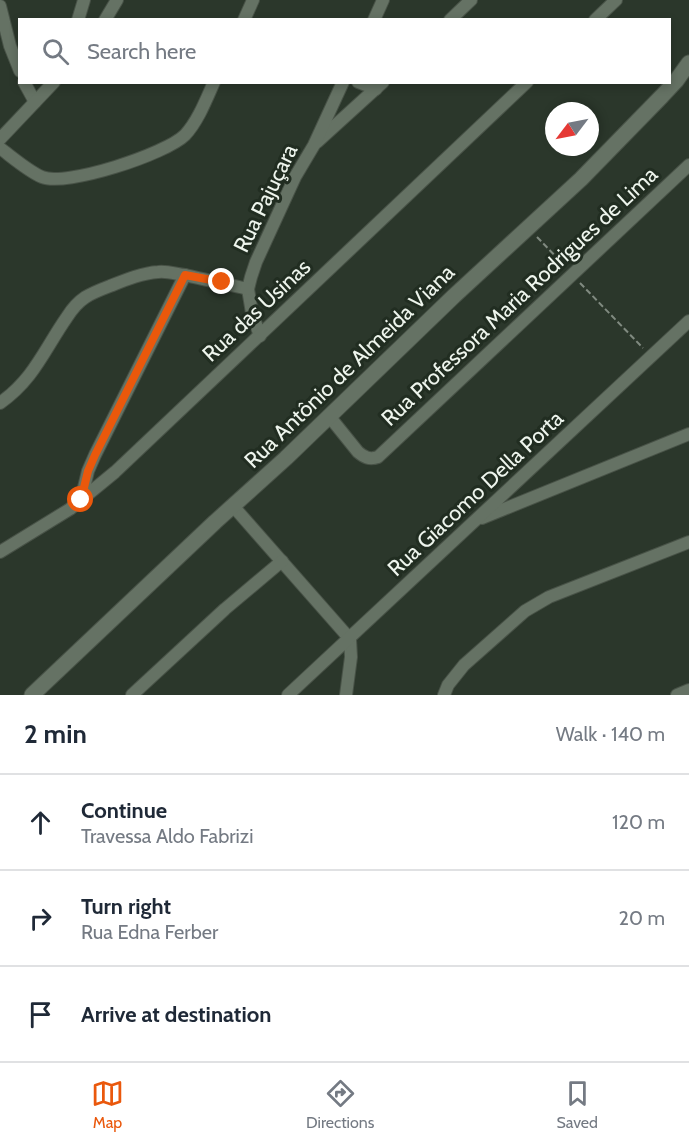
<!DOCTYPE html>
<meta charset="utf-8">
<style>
body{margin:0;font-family:Cabin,sans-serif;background:#f6f6f7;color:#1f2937}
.compass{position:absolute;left:545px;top:102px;width:54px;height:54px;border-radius:50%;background:#fff;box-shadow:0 3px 9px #0003;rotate:238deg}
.stop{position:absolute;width:18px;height:18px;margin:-14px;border:4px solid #ea580c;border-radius:50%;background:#fff}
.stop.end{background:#ea580c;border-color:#fff;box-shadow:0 2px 6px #0008}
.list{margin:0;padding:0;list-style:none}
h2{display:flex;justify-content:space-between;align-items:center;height:78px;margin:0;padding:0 24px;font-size:26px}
h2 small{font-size:20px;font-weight:400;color:#747a83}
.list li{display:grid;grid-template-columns:39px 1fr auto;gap:18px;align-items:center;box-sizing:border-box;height:96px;padding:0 24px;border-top:2px solid #e0e1e3}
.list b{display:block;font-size:22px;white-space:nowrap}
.list p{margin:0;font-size:20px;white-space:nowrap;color:#747a83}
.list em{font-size:20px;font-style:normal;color:#747a83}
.icon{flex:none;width:33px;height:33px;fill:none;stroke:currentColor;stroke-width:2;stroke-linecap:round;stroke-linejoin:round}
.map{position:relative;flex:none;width:689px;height:695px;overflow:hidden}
.search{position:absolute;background:#fff;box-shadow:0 3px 9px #0003;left:18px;right:18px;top:18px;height:66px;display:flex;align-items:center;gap:15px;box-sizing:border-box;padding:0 21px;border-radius:0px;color:#747a83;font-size:22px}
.sheet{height:366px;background:#fff}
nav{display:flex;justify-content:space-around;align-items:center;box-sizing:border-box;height:84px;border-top:2px solid #e0e1e3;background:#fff;font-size:16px;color:#747a83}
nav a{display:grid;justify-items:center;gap:3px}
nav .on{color:#ea580c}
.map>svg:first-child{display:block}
</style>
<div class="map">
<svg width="689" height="695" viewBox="0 0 689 695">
<rect width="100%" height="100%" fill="#2b372b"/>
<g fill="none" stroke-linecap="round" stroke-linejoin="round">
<g stroke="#485247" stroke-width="14">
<g id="minor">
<polyline points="0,6 10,46 20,71"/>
<polyline points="78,20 84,0"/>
<polyline points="105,20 117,0"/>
<polyline points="244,20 253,0"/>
<polyline points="374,20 383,0"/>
<polyline points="450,20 471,0"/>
<polyline points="595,20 616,0"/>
<polyline points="24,82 35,102"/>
<polyline points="358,82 376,89"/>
<polyline points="0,139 54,82"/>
<polyline points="317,142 383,82"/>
<path d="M0 148C12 157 28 171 42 177 66 187 166 154 185 135 198 121 206 100 214 82"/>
<polyline points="260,336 252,313 248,289 251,277 256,262 295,177 314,145 343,82"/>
<path d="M0 403C34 379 44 350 67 317 79 298 89 294 110 286 125 280 142 273 158 272 168 271 176 274 185 275 206 280 227 284 248 289"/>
<path d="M329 416 358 452C364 457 369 460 378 457L689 165"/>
<polyline points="81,500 88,471 95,455 185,275"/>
<polyline points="233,506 350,639 351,657 346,695"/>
<polyline points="482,518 689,434"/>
<polyline points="0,552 70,509 115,472 527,82"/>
<polyline points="132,695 225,609 282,561"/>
<polyline points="288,695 689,321"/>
<polyline points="444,695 448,685 464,665 525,611 549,597 689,542"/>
<polyline points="677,695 689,690"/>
</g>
</g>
<g stroke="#485247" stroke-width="17">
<polyline id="tertiary" points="32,695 215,522 286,458 454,296 581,179 662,96 676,81 689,63"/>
</g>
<g stroke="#808a80" stroke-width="2" stroke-dasharray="6 3" stroke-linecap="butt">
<polyline points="537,237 564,265"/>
<polyline points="580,283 643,348"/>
</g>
<use href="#minor" stroke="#657264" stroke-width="12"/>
<use href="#tertiary" stroke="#657264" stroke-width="15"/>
</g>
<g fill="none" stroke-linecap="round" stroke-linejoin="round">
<polyline stroke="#ea580c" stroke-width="8" points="81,500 88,471 95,455 185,275 222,282"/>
</g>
<g text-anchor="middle" stroke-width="6" stroke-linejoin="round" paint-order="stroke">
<g font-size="22" fill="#eef5ed" stroke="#212d21">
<text transform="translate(265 198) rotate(-64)" y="8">Rua Pajuçara</text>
<text transform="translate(519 296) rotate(-43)" y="8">Rua Professora Maria Rodrigues de Lima</text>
<text transform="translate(256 310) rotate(-43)" y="8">Rua das Usinas</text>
<text transform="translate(349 366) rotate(-44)" y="8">Rua Antônio de Almeida Viana</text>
<text transform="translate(475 493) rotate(-43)" y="8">Rua Giacomo Della Porta</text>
</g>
</g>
</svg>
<svg class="compass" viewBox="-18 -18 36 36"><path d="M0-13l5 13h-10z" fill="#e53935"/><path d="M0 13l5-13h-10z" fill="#747a83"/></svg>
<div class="stop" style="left:81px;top:500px"></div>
<div class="stop end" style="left:222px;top:282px"></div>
<div class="search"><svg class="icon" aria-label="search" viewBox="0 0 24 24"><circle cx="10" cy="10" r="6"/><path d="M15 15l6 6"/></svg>Search here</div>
</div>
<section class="sheet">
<h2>2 min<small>Walk · 140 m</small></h2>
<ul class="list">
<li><svg class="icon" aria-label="ahead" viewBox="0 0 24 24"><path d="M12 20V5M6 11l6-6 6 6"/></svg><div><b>Continue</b><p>Travessa Aldo Fabrizi</p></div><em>120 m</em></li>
<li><svg class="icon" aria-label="right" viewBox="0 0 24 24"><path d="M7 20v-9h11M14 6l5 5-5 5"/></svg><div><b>Turn right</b><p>Rua Edna Ferber</p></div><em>20 m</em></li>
<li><svg class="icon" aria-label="arrive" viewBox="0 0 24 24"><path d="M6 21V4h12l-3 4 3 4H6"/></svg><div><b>Arrive at destination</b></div></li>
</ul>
</section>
<nav>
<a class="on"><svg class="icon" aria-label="map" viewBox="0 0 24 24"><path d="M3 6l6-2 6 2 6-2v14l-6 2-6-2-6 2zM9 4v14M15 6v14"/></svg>Map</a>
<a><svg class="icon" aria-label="directions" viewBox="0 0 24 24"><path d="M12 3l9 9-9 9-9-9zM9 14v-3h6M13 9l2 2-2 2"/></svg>Directions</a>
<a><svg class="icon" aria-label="saved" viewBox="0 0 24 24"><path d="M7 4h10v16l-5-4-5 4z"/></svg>Saved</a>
</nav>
